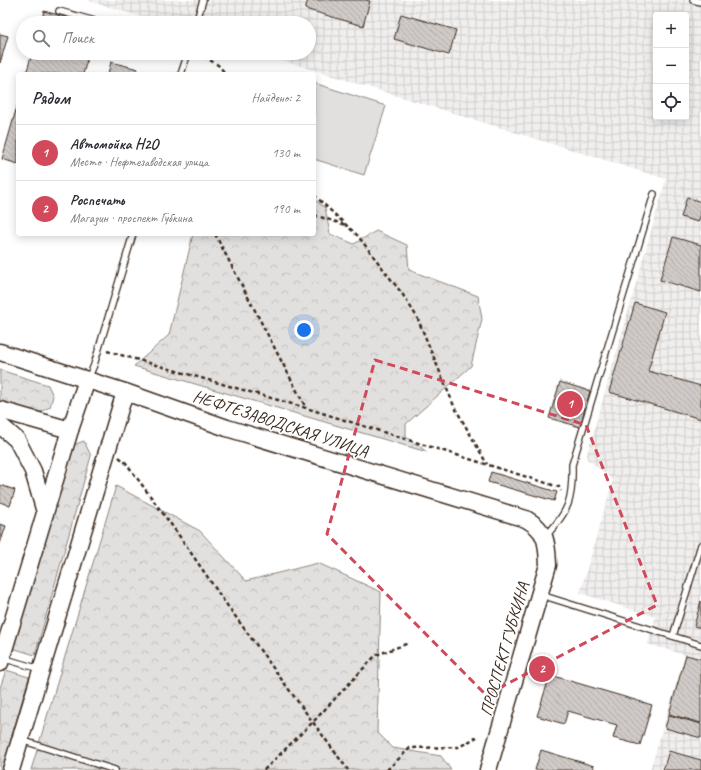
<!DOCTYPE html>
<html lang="ru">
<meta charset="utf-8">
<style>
body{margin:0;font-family:Caveat,sans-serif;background:#f7f7f7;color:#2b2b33}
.controls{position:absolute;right:12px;top:12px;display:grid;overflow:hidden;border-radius:4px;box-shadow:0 2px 10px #0003}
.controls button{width:36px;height:36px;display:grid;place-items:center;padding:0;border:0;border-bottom:1px solid #e1e1e2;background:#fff;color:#2b2b33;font:20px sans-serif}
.you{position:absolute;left:304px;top:330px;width:14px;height:14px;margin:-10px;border:3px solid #fff;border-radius:50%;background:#1a73e8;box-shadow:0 0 0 6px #1a73e833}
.badge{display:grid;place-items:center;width:26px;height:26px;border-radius:50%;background:#d1495b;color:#fff;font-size:13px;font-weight:700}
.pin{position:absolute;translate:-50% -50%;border:2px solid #fff;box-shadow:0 1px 4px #0006}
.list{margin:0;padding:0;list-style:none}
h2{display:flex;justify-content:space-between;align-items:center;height:52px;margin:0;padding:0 16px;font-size:17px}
h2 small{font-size:13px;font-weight:400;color:#7c7c81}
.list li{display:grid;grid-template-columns:26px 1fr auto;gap:12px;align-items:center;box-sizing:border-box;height:56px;padding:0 16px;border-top:1px solid #e1e1e2}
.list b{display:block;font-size:15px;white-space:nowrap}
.list p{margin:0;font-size:13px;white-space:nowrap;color:#7c7c81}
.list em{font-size:13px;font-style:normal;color:#7c7c81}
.icon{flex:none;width:22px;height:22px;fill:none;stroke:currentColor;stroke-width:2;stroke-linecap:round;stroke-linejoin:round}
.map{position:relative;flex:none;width:701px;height:770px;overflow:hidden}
.search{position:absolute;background:#fff;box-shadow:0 2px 10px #0003;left:16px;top:16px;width:300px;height:44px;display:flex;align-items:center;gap:10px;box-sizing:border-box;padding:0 14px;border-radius:22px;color:#7c7c81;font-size:15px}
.panel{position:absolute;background:#fff;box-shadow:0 2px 10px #0003;left:16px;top:72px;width:300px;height:164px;border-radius:4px}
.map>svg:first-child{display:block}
</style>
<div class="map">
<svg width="701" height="770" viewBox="0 0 701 770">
<defs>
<pattern id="industrial-grid" width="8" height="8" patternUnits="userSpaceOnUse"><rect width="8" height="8" fill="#f1efee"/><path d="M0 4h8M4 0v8" fill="none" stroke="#d0cdcc"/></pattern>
<pattern id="forest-crowns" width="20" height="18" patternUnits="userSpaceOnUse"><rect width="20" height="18" fill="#e2e0de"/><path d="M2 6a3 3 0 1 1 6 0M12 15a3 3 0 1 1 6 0" fill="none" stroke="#c3c0be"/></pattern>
<pattern id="building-back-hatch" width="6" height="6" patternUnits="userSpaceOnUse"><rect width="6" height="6" fill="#cfcac7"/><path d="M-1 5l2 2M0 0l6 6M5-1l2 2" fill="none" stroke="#b3aeaa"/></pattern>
</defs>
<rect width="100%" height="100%" fill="#fff"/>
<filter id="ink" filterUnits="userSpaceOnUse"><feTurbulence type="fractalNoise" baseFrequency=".025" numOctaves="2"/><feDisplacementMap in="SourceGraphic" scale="8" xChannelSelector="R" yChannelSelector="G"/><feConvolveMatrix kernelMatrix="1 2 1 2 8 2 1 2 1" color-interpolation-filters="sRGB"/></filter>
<g filter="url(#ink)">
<path fill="url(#industrial-grid)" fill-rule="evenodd" d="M86 0H701V770H650L685 655 648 644 655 617 580 593 613 480 586 458 666 179 258 53H309V23H161ZM656 15H686V117H656Z"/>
<polygon fill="#e2e0de" stroke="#8e857e" points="314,83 386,106 364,175 314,159"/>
<g fill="url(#forest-crowns)" stroke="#8e857e">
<polygon points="314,199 325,208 330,234 354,244 376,231 407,245 409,270 478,296 482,319 471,366 406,424 406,437 427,452 134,366 169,335 193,234 314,234"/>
<polygon points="0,370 48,385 53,396 50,407 36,414 0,403"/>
<polygon points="84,441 91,456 35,655 12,648 73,445"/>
<polygon points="116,486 200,531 246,581 318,563 381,592 377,732 393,748 441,756 451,770 31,770"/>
<polygon points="6,670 29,677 2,770 0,770 0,688"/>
</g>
<g fill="url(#building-back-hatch)" stroke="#3b2a1e">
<polygon points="308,0 365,0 370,1 363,26 305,9"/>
<polygon points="44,11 86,23 41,23"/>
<polygon points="401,14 456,30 449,55 394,39"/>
<polygon points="0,34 8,36 0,63"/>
<polygon points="32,53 89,53 83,74 26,74"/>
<polygon points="111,62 138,69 136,74 108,74"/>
<polygon points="18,103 18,164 2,159"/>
<polygon points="687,197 701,202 701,214 698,222 681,217"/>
<polygon points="673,237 701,245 701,292 660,280"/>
<polygon points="635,303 665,312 648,371 701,386 701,419 609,392"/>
<polygon points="560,382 590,391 580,427 549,418"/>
<polygon points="491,472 557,492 554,501 488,482"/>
<polygon points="0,485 15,490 10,506 0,502"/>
<polygon points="0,524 6,526 0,544"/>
<polygon points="701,601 701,628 694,626"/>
<polygon points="686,655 701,659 701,723 669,714"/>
<polygon points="543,665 548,667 546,674 541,672"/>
<polygon points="550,675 652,705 640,745 613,738 617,725 568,711 564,724 537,716"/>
<polygon points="669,715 701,724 701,738 665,728"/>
<polygon points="541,750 594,766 593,770 535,770"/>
<polygon points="669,751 701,760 701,770 663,770"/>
</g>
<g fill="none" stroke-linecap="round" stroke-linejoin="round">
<g stroke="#3b2a1e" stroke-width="8">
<g id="lane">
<polyline points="693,0 701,2"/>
<polyline points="59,11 102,23"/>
<polyline points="196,23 203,0"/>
<polyline points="181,74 188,53"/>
<polyline points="88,379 94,365 133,234"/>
<path d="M545 537C569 511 573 500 572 465L654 194"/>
<polyline points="541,595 701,645"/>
<polyline points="673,636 701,545"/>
<polyline points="2,658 40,669"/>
<polyline points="21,740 115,770"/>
</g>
</g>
<g stroke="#3b2a1e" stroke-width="19">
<g id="secondary">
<path d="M0 352 125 392 227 428 526 519C547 531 547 542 548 565L488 770"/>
<polyline points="0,410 70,430"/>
<polyline points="0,425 17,440 33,471 45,512"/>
<polyline points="0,663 70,430 87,380"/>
<polyline points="11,770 125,392"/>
</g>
</g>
<g stroke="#3b2a1e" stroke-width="2.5" stroke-dasharray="4 3" stroke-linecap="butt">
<polyline points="198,53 218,65 226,74"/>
<polyline points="314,195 358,236 403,295 417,317 454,406 487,464"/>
<polyline points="314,215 346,225"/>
<polyline points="215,234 306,408"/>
<polyline points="107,351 306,408 559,487 561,491"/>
<polyline points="119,457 126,463 178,534 224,601 348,770"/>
<polyline points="264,770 313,722 376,655 409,643"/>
<polyline points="387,770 410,748 459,747 477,737"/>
</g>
<use href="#lane" stroke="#fff" stroke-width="5.5"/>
<use href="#secondary" stroke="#fff" stroke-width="16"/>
</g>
</g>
<path fill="none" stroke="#d1495b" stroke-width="3" stroke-dasharray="8 5" stroke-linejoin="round" d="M375 360 586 425 657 605 486 695 327 534Z"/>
<g text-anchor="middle" stroke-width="3.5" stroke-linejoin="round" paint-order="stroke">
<g font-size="17" fill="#3b2a1e" stroke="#fff">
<text transform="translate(281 423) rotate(18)" y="6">НЕФТЕЗАВОДСКАЯ УЛИЦА</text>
<text transform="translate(504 649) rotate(-74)" y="6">ПРОСПЕКТ ГУБКИНА</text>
</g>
</g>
</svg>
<div class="controls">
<button>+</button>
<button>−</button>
<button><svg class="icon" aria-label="locate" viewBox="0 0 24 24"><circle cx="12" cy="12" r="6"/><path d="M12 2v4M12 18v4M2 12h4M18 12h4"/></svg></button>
</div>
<div class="you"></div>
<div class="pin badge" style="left:570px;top:404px">1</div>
<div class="pin badge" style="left:542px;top:669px">2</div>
<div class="search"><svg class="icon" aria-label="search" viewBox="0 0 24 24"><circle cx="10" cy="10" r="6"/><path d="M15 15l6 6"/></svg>Поиск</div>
<section class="panel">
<h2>Рядом<small>Найдено: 2</small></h2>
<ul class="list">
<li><span class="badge">1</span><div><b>Автомойка H2O</b><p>Место · Нефтезаводская улица</p></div><em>130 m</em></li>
<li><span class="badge">2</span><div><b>Роспечать</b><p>Магазин · проспект Губкина</p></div><em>190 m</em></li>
</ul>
</section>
</div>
